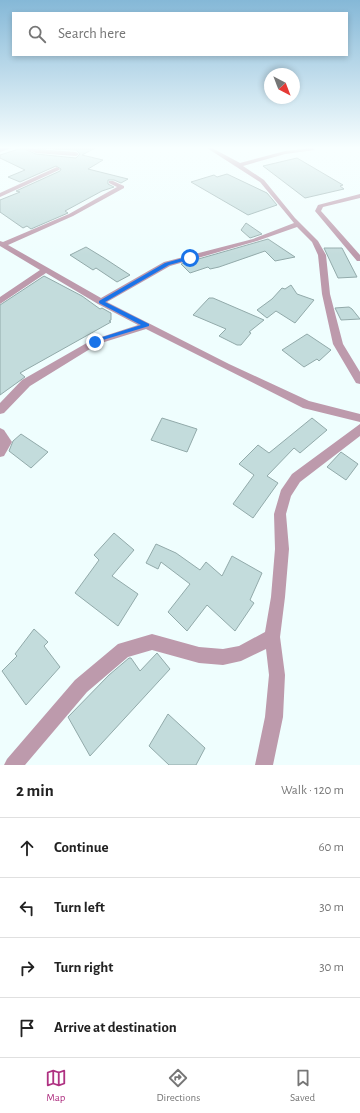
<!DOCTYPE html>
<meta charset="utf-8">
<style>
body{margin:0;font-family:"Alegreya Sans",sans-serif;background:#f6f6f6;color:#222}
.compass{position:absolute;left:264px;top:68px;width:36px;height:36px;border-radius:50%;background:#fff;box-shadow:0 2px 6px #0003;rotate:138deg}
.stop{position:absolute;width:12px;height:12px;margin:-9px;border:3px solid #1a73e8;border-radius:50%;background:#fff}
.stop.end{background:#1a73e8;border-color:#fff;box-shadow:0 1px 4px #0008}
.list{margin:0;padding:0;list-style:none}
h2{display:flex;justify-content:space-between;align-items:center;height:52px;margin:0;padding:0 16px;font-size:17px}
h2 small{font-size:13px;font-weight:400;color:#767676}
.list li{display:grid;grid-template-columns:26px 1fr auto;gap:12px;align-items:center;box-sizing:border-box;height:60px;padding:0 16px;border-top:1px solid #e0e0e0}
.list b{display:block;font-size:15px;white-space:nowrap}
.list em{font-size:13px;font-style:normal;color:#767676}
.icon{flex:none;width:22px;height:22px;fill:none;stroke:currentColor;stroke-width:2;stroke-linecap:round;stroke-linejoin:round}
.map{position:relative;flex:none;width:360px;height:765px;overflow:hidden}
.search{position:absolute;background:#fff;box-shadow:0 2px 6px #0003;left:12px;right:12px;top:12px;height:44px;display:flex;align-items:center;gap:10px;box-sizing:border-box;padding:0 14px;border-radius:0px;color:#767676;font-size:15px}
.sheet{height:292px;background:#fff}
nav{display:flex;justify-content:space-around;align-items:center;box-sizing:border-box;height:56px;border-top:1px solid #e0e0e0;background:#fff;font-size:11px;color:#767676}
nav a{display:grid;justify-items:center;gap:2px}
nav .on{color:#af3282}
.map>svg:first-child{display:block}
</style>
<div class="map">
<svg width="360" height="765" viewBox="0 0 360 765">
<rect width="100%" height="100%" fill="#effefe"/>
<g fill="#c3dcdc" stroke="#92aaaa">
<polygon points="22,148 36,154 76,158 80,154 76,150 38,148 95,148 82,155 103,160 88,169 128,179 121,183 114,180 108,180 108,184 114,187 102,191 65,211 68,213 31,229 27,226 23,228 0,212 0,200 20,192 16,191 60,171 61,169 56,166 20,182 8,177 25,170 0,158 0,155"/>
<polygon points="297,158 343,185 340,186 344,189 305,198 263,166"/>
<polygon points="227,174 267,193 277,205 248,215 191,182 214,175 217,177"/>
<polygon points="246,223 262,234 250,238 241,230"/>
<polygon points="268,239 295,257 275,261 265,251 219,267 210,269 208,267 190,273 181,264"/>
<polygon points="86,247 104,258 130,275 117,282 96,268 93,270 70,255"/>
<polygon points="324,248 342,248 357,277 338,278"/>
<polygon points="44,276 82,296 100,309 102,308 109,312 111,313 111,320 109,321 111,322 20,373 25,377 0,395 0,305"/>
<polygon points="291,285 297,294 314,300 295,323 276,311 267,318 257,310 272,299 282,288 285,289"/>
<polygon points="209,298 213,298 264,320 249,332 251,333 241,345 237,345 219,336 226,329 193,315"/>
<polygon points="349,307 352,309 360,319 341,320 335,308"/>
<polygon points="307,334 331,350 319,361 317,359 304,367 282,350"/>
<polygon points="162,418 197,429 187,452 151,440"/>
<polygon points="312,418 327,430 300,453 294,448 267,476 278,483 253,518 233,504 254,475 239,464 258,445 269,453"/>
<polygon points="21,434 48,452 31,468 9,451 13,441"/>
<polygon points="341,452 358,464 346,480 327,467"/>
<polygon points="114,533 134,550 112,576 138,594 118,626 75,593 99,560 94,555"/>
<polygon points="156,544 176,553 200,570 206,562 222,576 232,556 262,573 250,600 254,603 235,631 207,605 187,631 168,612 190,584 161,562 158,569 146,563"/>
<polygon points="34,629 48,642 44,646 60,667 26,705 2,671 17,656 15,654"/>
<polygon points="157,653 170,669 90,756 68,717 109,675 129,658 131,658 140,671"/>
<polygon points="168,714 205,748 196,765 169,765 149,746"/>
</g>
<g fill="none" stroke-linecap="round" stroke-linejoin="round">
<g fill="#bd9aac" fill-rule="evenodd">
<polygon points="0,148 12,148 0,152"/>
<polygon points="23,148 76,152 79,154 76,156 36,153"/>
<polygon points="207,148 212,148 240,163 285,151 312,148 315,150 285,154 243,166 264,180 295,218 318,241 326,255 330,294 343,344 360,372 360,384 356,383 346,366 333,344 322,294 318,255 312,242 297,227 257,241 170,266 107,302 229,364 309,401 360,414 360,422 303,408 146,329 98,344 30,386 4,413 0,414 0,403 22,380 92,340 138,325 98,304 46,273 0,304 0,297 40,270 0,246 0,241 3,242 69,214 117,187 109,183 109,181 113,181 124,186 124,188 73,216 8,245 101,298 164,262 253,239 294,223 260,182"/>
<polygon points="57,167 60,169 59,170 0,197 0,193"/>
<polygon points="360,194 360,198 323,207 321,211 360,255 360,261 357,261 315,211 318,205"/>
<polygon points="360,424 360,436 300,482 291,496 286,514 289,549 285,597 280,637 285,675 283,717 273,765 255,765 265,717 269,675 266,649 241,661 223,665 199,663 152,650 128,657 87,692 25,765 4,765 7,759 75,680 118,644 152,634 199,647 223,649 239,646 265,632 271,597 275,549 274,514 281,490 292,474"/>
<polygon points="0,428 4,430 12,442 4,456 0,457"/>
</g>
</g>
<linearGradient id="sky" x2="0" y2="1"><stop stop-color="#85b8d7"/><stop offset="0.58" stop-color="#f8ffff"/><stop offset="1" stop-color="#f8ffff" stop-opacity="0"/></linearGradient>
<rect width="360" height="255" fill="url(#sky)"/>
<polygon fill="#1a73e8" points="190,256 191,259 169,265 105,302 149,324 149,326 93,343 93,340 141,325 99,303 99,301 165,263"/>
</svg>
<svg class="compass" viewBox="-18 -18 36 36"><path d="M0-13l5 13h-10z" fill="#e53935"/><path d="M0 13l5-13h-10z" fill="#767676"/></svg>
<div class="stop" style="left:190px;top:258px"></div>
<div class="stop end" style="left:95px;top:342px"></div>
<div class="search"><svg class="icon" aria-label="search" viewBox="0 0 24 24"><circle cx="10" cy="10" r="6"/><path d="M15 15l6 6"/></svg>Search here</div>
</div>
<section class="sheet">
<h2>2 min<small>Walk · 120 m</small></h2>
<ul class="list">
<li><svg class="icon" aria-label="ahead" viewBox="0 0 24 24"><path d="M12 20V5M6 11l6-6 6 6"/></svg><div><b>Continue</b></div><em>60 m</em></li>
<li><svg class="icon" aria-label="left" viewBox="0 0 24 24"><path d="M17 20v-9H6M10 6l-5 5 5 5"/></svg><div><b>Turn left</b></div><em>30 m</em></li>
<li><svg class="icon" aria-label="right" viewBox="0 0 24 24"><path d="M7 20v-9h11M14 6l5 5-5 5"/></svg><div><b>Turn right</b></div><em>30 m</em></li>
<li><svg class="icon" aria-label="arrive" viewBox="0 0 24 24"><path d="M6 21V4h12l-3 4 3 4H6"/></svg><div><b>Arrive at destination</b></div></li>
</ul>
</section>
<nav>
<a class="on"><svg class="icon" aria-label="map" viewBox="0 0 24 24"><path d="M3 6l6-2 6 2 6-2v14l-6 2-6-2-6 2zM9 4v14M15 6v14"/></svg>Map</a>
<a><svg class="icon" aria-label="directions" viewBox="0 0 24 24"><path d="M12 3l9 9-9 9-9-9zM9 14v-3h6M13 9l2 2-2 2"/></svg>Directions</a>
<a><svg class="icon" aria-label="saved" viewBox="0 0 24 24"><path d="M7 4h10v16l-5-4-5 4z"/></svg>Saved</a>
</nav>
